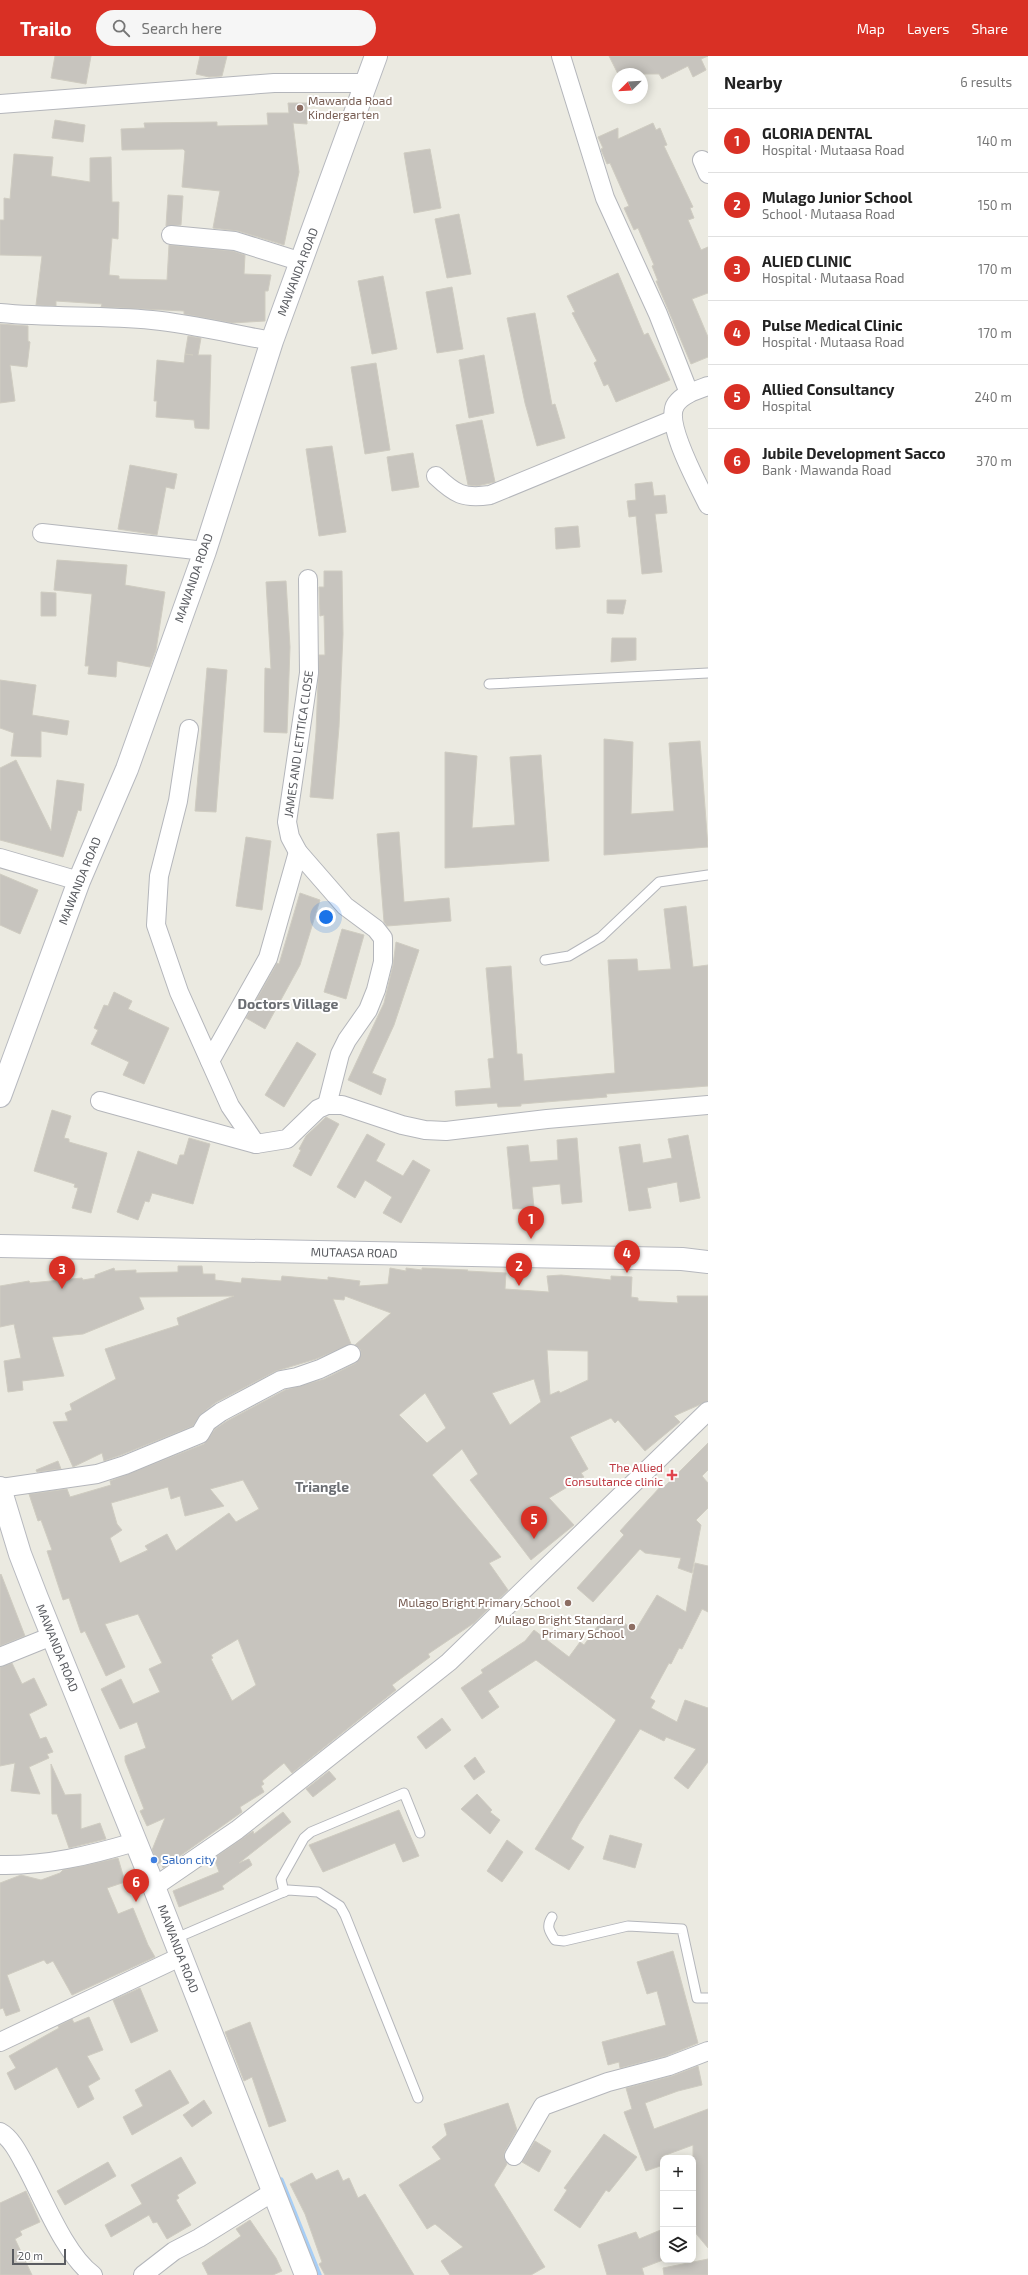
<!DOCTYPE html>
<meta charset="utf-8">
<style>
body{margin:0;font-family:"Exo 2",sans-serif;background:#f6f6f6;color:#222}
.controls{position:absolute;right:12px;bottom:12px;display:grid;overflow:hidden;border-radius:8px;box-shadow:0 2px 10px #0003}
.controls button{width:36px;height:36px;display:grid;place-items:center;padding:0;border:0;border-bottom:1px solid #e0e0e0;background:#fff;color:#222;font:20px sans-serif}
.compass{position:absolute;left:612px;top:12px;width:36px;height:36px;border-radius:50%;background:#fff;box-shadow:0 2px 10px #0003;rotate:246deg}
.scale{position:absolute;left:12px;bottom:10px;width:54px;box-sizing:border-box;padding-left:4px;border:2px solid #5a5c61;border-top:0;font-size:11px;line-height:14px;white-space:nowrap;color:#5a5c61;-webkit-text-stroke:3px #fff;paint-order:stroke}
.you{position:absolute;left:326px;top:861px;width:14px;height:14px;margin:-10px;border:3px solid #fff;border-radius:50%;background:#1a73e8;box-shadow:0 0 0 6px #1a73e833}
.badge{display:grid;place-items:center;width:26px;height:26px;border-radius:50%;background:#d93025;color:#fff;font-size:13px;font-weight:700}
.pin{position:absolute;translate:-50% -33px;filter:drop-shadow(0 1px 2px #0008)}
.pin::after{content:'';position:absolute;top:21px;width:14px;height:12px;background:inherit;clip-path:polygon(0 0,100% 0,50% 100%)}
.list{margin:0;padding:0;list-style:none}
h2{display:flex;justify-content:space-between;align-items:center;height:52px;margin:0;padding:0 16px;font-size:17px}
h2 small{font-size:13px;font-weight:400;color:#767676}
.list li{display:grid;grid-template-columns:26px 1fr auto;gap:12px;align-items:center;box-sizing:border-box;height:64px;padding:0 16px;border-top:1px solid #e0e0e0}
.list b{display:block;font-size:15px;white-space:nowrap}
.list p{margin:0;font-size:13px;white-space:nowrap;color:#767676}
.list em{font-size:13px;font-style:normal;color:#767676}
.icon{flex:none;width:22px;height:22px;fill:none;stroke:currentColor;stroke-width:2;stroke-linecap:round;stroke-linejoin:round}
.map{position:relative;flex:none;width:708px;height:2219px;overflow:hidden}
header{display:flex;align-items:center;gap:24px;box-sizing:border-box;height:56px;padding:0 20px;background:#d93025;color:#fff}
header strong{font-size:19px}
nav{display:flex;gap:22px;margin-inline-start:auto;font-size:14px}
.search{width:280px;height:36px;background:#f6f6f6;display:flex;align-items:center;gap:10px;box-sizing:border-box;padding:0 14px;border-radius:22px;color:#767676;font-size:15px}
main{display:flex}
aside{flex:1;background:#fff}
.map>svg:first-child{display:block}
</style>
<header>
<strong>Trailo</strong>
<div class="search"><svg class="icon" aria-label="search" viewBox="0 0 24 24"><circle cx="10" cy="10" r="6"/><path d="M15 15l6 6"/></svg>Search here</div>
<nav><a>Map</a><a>Layers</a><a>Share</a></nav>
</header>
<main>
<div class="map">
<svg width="708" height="2219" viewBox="0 0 708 2219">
<rect width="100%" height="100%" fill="#ebeae1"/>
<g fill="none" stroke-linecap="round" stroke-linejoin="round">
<polyline stroke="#a7cef6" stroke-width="5.5" points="281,2124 319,2219"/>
</g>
<g fill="#c7c4be" stroke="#cfccc1" fill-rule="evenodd">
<polygon points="55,0 91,0 86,28 51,22"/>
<polygon points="200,0 227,0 222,20 209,21 196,18"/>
<polygon points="609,0 708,0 701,3 706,14 693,21 688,10 662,23 659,18 618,18"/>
<polygon points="288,47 307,47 307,68 293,67 299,116 284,189 238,175 213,172 220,135 182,131 185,95 183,93 122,94 121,73 145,72 144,67 217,66 217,70 268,69 267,57 289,57"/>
<polygon points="55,64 85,69 83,86 52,82"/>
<polygon points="653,67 656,74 660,72 667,89 664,90 693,151 690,152 694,162 688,164 701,194 708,191 708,237 692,243 708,281 708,301 691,308 656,225 658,225 652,210 654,209 638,172 634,174 624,152 629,150 610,107 607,108 602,96 601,93 603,92 598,81 618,72 618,83"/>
<polygon points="430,93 441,152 414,157 404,97"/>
<polygon points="14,98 53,101 51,120 90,126 90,102 111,101 112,146 119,146 118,183 112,182 109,219 119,220 119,223 167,224 169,189 233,195 245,199 244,218 271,219 268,235 265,235 265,265 232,267 184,258 184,255 101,251 102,248 56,245 56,250 36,249 42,200 0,199 0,164 4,164 4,142 10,143"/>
<polygon points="168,139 183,140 181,169 166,170"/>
<polygon points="459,158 471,218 447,222 435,163"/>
<polygon points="618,217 644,279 648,277 670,324 616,346 608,328 604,330 594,307 597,305 572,257 575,256 567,240"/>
<polygon points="383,220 397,293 372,298 358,225"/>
<polygon points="452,231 463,293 437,297 426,236"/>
<polygon points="535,257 552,349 555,348 565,382 537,390 525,347 507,262"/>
<polygon points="0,268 28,270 28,285 30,286 27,311 10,309 15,345 0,347"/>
<polygon points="188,280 201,282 198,299 211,299 209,373 195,372 194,364 156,361 157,345 154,345 157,304 184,307 185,298 193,299 185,298"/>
<polygon points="484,299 494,357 469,362 459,304"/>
<polygon points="376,307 390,394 365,398 351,311"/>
<polygon points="482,364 495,426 477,430 468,429 456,369"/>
<polygon points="332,390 346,476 319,480 306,393"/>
<polygon points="413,397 419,431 392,435 387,401"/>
<polygon points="130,409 177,418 174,433 166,431 157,479 118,473"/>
<polygon points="652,426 654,440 665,439 667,457 655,458 662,516 642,518 636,460 629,461 627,445 636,444 635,428"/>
<polygon points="578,470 580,491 556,493 555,472"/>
<polygon points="57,504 127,509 125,529 165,536 156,594 150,611 117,605 116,621 88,618 89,610 85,610 92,538 54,534"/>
<polygon points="324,515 342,515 343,578 339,671 333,743 310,741 316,676 319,599 325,599 324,559 320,560 319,531 324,531"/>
<polygon points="286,525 290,591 287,677 264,676 265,612 271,613 266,526"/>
<polygon points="41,536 56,537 56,560 41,560"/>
<polygon points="607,544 626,544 623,558 607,557"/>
<polygon points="612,582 636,582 636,604 611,606"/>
<polygon points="207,612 227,614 216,756 195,755"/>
<polygon points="0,624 36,629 32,659 69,665 67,679 41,675 41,701 11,700 14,677 0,672"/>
<polygon points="604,683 633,686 631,758 674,755 669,687 700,685 708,791 604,799"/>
<polygon points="445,696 477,700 472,772 515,769 510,701 541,699 549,805 445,812"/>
<polygon points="16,704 51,775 57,724 84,728 81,755 78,754 63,801 0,784 0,712"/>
<polygon points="399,776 404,846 449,842 451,865 387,870 384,866 377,778"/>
<polygon points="246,781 271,785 262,854 236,850"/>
<polygon points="0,818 38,834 20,878 0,869"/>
<polygon points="300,837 320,844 300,909 265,973 246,962 277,907 279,908"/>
<polygon points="686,850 693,911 708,909 708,1030 606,1038 607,1041 521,1048 521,1050 498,1051 497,1047 456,1050 455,1035 491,1032 488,1003 494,1002 486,912 511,910 517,998 522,998 524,1025 615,1017 608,904 637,903 638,915 671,913 664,853"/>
<polygon points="342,873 364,879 346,943 324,936"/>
<polygon points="396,886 419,894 394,969 372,1017 386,1023 381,1039 348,1024 384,947 393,909"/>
<polygon points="114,936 132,945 128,953 169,972 144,1028 123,1019 129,1006 91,988 98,974 94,972 104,949 108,950"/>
<polygon points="297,986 316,998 284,1051 265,1039"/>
<polygon points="52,1054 71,1060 64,1082 69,1083 69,1086 107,1097 91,1157 72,1152 78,1132 74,1131 75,1128 34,1115"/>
<polygon points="326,1061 339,1068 311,1120 293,1110 301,1094 299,1093 306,1080"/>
<polygon points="367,1078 385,1088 376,1105 403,1120 413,1104 430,1114 401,1167 383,1157 392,1141 365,1124 355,1142 337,1131"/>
<polygon points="688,1079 700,1142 680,1146 677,1126 647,1132 651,1152 629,1155 619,1091 640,1088 643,1107 672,1102 668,1083"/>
<polygon points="189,1082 210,1088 193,1148 152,1137 149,1146 145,1145 138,1164 117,1156 138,1095 177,1109 180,1099 184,1099"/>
<polygon points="577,1082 582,1146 562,1148 560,1128 532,1131 534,1152 513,1153 507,1091 528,1089 530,1106 558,1104 557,1084"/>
<path d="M178 1210H202L203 1218H215V1224L241 1227 242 1222 281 1225 282 1220 328 1224V1221L360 1225 359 1230 388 1228 390 1212 406 1215V1212L422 1214V1212L468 1214 467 1215 506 1217 505 1233 549 1236 547 1220 561 1219 611 1224V1220L632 1221 631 1241 638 1242V1245L678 1247 677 1240H708V1345L674 1360 680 1366 645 1395 618 1364 615 1367 611 1362 570 1381 588 1413 581 1417 584 1421 549 1442 574 1469 531 1504 470 1424 478 1418 462 1393 432 1419 501 1501 489 1507 508 1534 474 1567 428 1598 430 1601 392 1629 396 1634 292 1717 284 1707 262 1725 264 1728 261 1730 264 1736 240 1751 242 1756 163 1812 161 1806 158 1808 152 1794 165 1762 147 1770 140 1755 144 1753 125 1705V1700L146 1692 137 1666 120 1673 101 1633 121 1623 133 1648 160 1636 149 1613 162 1607 138 1558 105 1568 125 1611 106 1620 85 1575 81 1577 69 1542 63 1544 47 1495 52 1494 41 1464 38 1465 29 1438 67 1433 70 1441 111 1429 110 1425 204 1388 215 1373 227 1365 285 1334 324 1323 356 1307 361 1298 360 1293 355 1289 391 1257 345 1240 344 1244 333 1243 351 1288 316 1303 276 1315 215 1347 201 1358 193 1370 121 1399 104 1405 102 1397 73 1411 53 1366 68 1365 65 1357 72 1354 70 1348 116 1323 105 1293 179 1269 177 1262 234 1240 139 1241 144 1253 83 1278 52 1281 64 1320 22 1325 23 1334 8 1336 4 1305 21 1302 14 1268 0 1271V1230L29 1225 30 1227 82 1222 83 1224 95 1222V1219L114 1212 115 1215 136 1214V1217L178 1216ZM547 1294 588 1295V1324L560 1337 559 1335 550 1339ZM534 1323 541 1346 510 1369 492 1337ZM425 1337 446 1372 427 1387 399 1359ZM243 1424 259 1453 236 1466 229 1457 176 1495 167 1478 145 1490 148 1494 120 1507 110 1482 122 1474 117 1468 111 1447 168 1431 171 1443 180 1440 185 1460 224 1450 210 1433ZM238 1583 256 1629 232 1645 211 1603 213 1602 211 1599Z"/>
<polygon points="708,1387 708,1414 702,1420 708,1427 708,1452 696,1464 701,1469 692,1517 678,1512 681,1502 645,1497 640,1493 593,1546 577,1532 624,1479 620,1475 629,1465 661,1430 663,1432"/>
<polygon points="58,1405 61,1413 37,1416 36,1414"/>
<polygon points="695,1507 708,1510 708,1556 702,1553 682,1593 679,1592 671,1608 669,1607 650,1642 655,1645 651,1652 677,1666 685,1644 708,1652 708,1706 688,1733 674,1722 696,1693 666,1681 664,1685 640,1673 579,1768 571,1783 584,1791 569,1814 535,1793 616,1664 536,1604 488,1635 499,1651 482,1663 461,1632 483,1617 481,1614 525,1585 534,1574 569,1601 580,1586 584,1589 605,1560 619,1563 635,1575 657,1539 686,1556"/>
<polygon points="1,1518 25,1580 0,1590 0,1519"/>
<polygon points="12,1607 22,1628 34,1622 47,1649 29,1658 40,1683 46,1681 53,1696 47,1698 49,1702 29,1711 40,1738 11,1735 15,1707 0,1710 0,1611"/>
<polygon points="442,1662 451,1674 426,1693 417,1681"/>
<polygon points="475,1701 485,1716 474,1724 464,1710"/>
<polygon points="51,1708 65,1739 81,1738 81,1773 100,1767 106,1783 69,1792 57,1758 52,1758"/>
<polygon points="329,1715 336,1723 313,1741 306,1733"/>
<polygon points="477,1738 492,1754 490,1756 500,1764 490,1778 461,1753"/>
<polygon points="399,1754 419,1800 403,1806 395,1787 323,1816 309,1789"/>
<polygon points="283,1756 291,1766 239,1807 249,1803 252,1809 222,1830 224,1833 179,1851 173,1835 219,1816 214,1802 253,1775 254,1778"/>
<polygon points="610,1779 642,1788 635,1812 603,1803"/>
<polygon points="507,1784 523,1796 502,1826 487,1815"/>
<polygon points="118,1802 125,1826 107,1832 118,1858 133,1852 148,1889 155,1901 72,1939 53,1905 47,1908 44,1904 7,1919 20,1955 6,1960 3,1952 0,1953 0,1827 21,1819 41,1824 60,1817 63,1814"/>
<polygon points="673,1895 698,1987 666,2000 620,2012 619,2006 608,2009 602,1986 666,1969 657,1935 647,1938 637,1906"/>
<polygon points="140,1932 158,1975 131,1987 113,1944"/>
<polygon points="89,1961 103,1994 87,2000 100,2023 88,2030 94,2043 78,2052 57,2011 15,2034 7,2017 16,2012 9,2000 59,1972 58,1970 72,1963 74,1967"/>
<polygon points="250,1966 286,2065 269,2071 252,2021 244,2025 225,1976"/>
<polygon points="698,2010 702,2029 678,2035 645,2047 654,2073 708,2053 708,2192 693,2174 693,2089 663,2100 663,2109 646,2115 624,2056 632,2053 626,2032 672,2020"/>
<polygon points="170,2014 189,2047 132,2079 123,2061 143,2050 135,2034"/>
<polygon points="204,2044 212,2057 192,2071 183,2059"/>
<polygon points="508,2047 517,2074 505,2095 504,2100 507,2108 494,2129 545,2211 531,2219 450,2219 441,2205 463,2191 435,2168 427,2173 399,2129 441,2103 432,2091 447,2079 444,2068"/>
<polygon points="604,2078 637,2101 609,2136 606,2134 580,2172 554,2154 567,2134 564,2132"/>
<polygon points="535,2085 551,2095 539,2116 522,2106"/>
<polygon points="181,2101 196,2127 177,2139 179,2142 176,2144 191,2169 167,2183 157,2166 153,2167 149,2159 111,2181 105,2169 142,2148 131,2129"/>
<polygon points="108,2106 116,2120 65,2149 57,2135"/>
<polygon points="338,2114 343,2125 349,2122 358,2142 365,2138 414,2219 325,2219 319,2208 322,2206 305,2158 290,2128 312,2117 316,2124"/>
<polygon points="26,2135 40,2166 20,2175 22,2179 15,2183 32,2219 0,2219 0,2147"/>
<polygon points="250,2164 276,2202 282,2215 273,2219 208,2219 202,2207 241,2180 236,2173"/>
<polygon points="663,2173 663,2204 642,2212 644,2219 607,2219 598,2189 636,2176 639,2183"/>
<polygon points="708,2203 708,2219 664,2219 663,2212"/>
</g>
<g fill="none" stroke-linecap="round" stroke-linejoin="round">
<g stroke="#b4b6bb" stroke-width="11">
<g id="lane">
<polyline points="489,628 708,617"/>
<polyline points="545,904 569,900 601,881 659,826 708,819"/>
<polyline points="284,1836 281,1823 304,1782 311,1776 404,1737 420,1777"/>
<path d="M552 1861C546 1870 549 1875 555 1884L564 1885 628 1870 682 1873 697 1942H708"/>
<polyline points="174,1883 288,1834 318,1836 340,1850 345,1859 418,2042"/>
</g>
</g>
<g stroke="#b4b6bb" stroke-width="20">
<g id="street">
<polyline points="561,0 605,142 658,258 689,337"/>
<polyline points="0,48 274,27 367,27"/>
<polyline points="702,104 708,118"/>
<polyline points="171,179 235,185 302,206"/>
<path d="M0 257C51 262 101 259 152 264 192 268 232 278 272 285"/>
<path d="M708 330C697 334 683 338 676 348 663 366 699 430 708 449"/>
<path d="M436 420C455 438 463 443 490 439L672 364"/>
<polyline points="42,477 205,495"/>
<polyline points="308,523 309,617 287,766 290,781 298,796 345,850 376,873 383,882 383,906 376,934 368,954 347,984 340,998 327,1049"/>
<polyline points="189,673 178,745 159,820 156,869 179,936 230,1050 256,1088"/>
<polyline points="0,802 79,825"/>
<polyline points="210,1005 268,902 298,796"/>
<polyline points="100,1045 256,1088 287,1083 318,1053 327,1049 342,1049 402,1069 425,1074 446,1075 547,1063 708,1049"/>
<polyline points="0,1432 97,1418 125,1409 200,1378 207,1366 221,1356 281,1324 297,1321 320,1313 351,1298"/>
<polyline points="0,1601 52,1580"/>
<path d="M0 1809C47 1810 91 1799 135 1786"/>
<polyline points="154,1831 237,1774 449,1606 708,1355"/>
<polyline points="0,1986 180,1901"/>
<path d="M0 2076C11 2082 18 2096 24 2107 42 2139 64 2198 93 2219"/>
<polyline points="514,2100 543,2050 608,2026 669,2010 708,1995"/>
<polyline points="143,2219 174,2195 199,2182 273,2136"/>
</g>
</g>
<g stroke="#b7b9bf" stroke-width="24">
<g id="secondary">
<polyline points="0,1040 79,825 127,713 205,495 272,285 376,0"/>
<polyline points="0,1190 682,1203 708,1206"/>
<polyline points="0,1432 20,1498 37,1542 154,1831 306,2219"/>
</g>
</g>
<use href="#lane" stroke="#fff" stroke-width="9"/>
<use href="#street" stroke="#fff" stroke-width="18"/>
<use href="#secondary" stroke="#fff" stroke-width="22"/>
</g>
<g fill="#8d6e63" stroke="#fff" stroke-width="1.5">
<circle cx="300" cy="52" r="4"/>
<circle cx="568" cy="1547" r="4"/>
<circle cx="632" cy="1571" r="4"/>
</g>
<path fill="#e0444e" stroke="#fff" stroke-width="1.5" d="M670 1413h4v4h4v4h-4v4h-4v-4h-4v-4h4z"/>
<circle fill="#3f7fe0" stroke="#fff" stroke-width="1.5" cx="154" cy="1804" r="4"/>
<g text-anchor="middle" stroke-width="4" stroke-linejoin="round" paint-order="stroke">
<g font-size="12" fill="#785e54" stroke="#fff" text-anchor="end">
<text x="308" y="49" text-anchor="start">Mawanda Road<tspan x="308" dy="14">Kindergarten</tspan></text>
<text x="560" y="1551">Mulago Bright Primary School</text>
<text x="624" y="1568">Mulago Bright Standard<tspan x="624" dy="14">Primary School</tspan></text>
</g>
<g font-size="12" fill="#5a5c61" stroke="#fff">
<text transform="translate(298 216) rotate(-69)" y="4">MAWANDA ROAD</text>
<text transform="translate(194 522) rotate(-71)" y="4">MAWANDA ROAD</text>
<text transform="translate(299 688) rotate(-82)" y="4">JAMES AND LETITICA CLOSE</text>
<text transform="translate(80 825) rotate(-68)" y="4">MAWANDA ROAD</text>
<text transform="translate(354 1197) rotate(1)" y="4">MUTAASA ROAD</text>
<text transform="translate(57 1592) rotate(68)" y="4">MAWANDA ROAD</text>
<text transform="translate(178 1893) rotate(69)" y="4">MAWANDA ROAD</text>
</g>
<g font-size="12" fill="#be3a42" stroke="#fff" text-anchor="end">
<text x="663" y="1416">The Allied<tspan x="663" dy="14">Consultance clinic</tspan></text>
</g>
<g font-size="12" fill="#366cbe" stroke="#fff" text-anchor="start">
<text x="162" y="1808">Salon city</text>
</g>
<g font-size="14" font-weight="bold" fill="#6b6e73" stroke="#fff">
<text x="288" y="953">Doctors Village</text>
<text x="322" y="1436">Triangle</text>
</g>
</g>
</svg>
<div class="controls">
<button>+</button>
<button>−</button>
<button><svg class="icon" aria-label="layers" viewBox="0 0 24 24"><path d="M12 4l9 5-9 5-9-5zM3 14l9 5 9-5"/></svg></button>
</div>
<svg class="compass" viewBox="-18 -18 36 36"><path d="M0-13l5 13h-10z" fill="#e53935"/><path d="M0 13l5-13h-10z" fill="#767676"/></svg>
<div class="scale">20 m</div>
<div class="you"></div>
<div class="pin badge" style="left:531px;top:1183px">1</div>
<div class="pin badge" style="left:519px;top:1230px">2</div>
<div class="pin badge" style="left:62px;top:1233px">3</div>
<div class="pin badge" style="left:627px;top:1217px">4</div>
<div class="pin badge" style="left:534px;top:1483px">5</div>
<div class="pin badge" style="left:136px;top:1846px">6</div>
</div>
<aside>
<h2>Nearby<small>6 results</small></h2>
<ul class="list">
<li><span class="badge">1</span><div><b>GLORIA DENTAL</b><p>Hospital · Mutaasa Road</p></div><em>140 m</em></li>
<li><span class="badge">2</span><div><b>Mulago Junior School</b><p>School · Mutaasa Road</p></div><em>150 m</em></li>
<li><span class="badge">3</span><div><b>ALIED CLINIC</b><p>Hospital · Mutaasa Road</p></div><em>170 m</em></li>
<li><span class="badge">4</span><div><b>Pulse Medical Clinic</b><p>Hospital · Mutaasa Road</p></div><em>170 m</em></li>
<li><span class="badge">5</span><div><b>Allied Consultancy</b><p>Hospital</p></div><em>240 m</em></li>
<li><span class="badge">6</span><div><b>Jubile Development Sacco</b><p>Bank · Mawanda Road</p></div><em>370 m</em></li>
</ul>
</aside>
</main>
